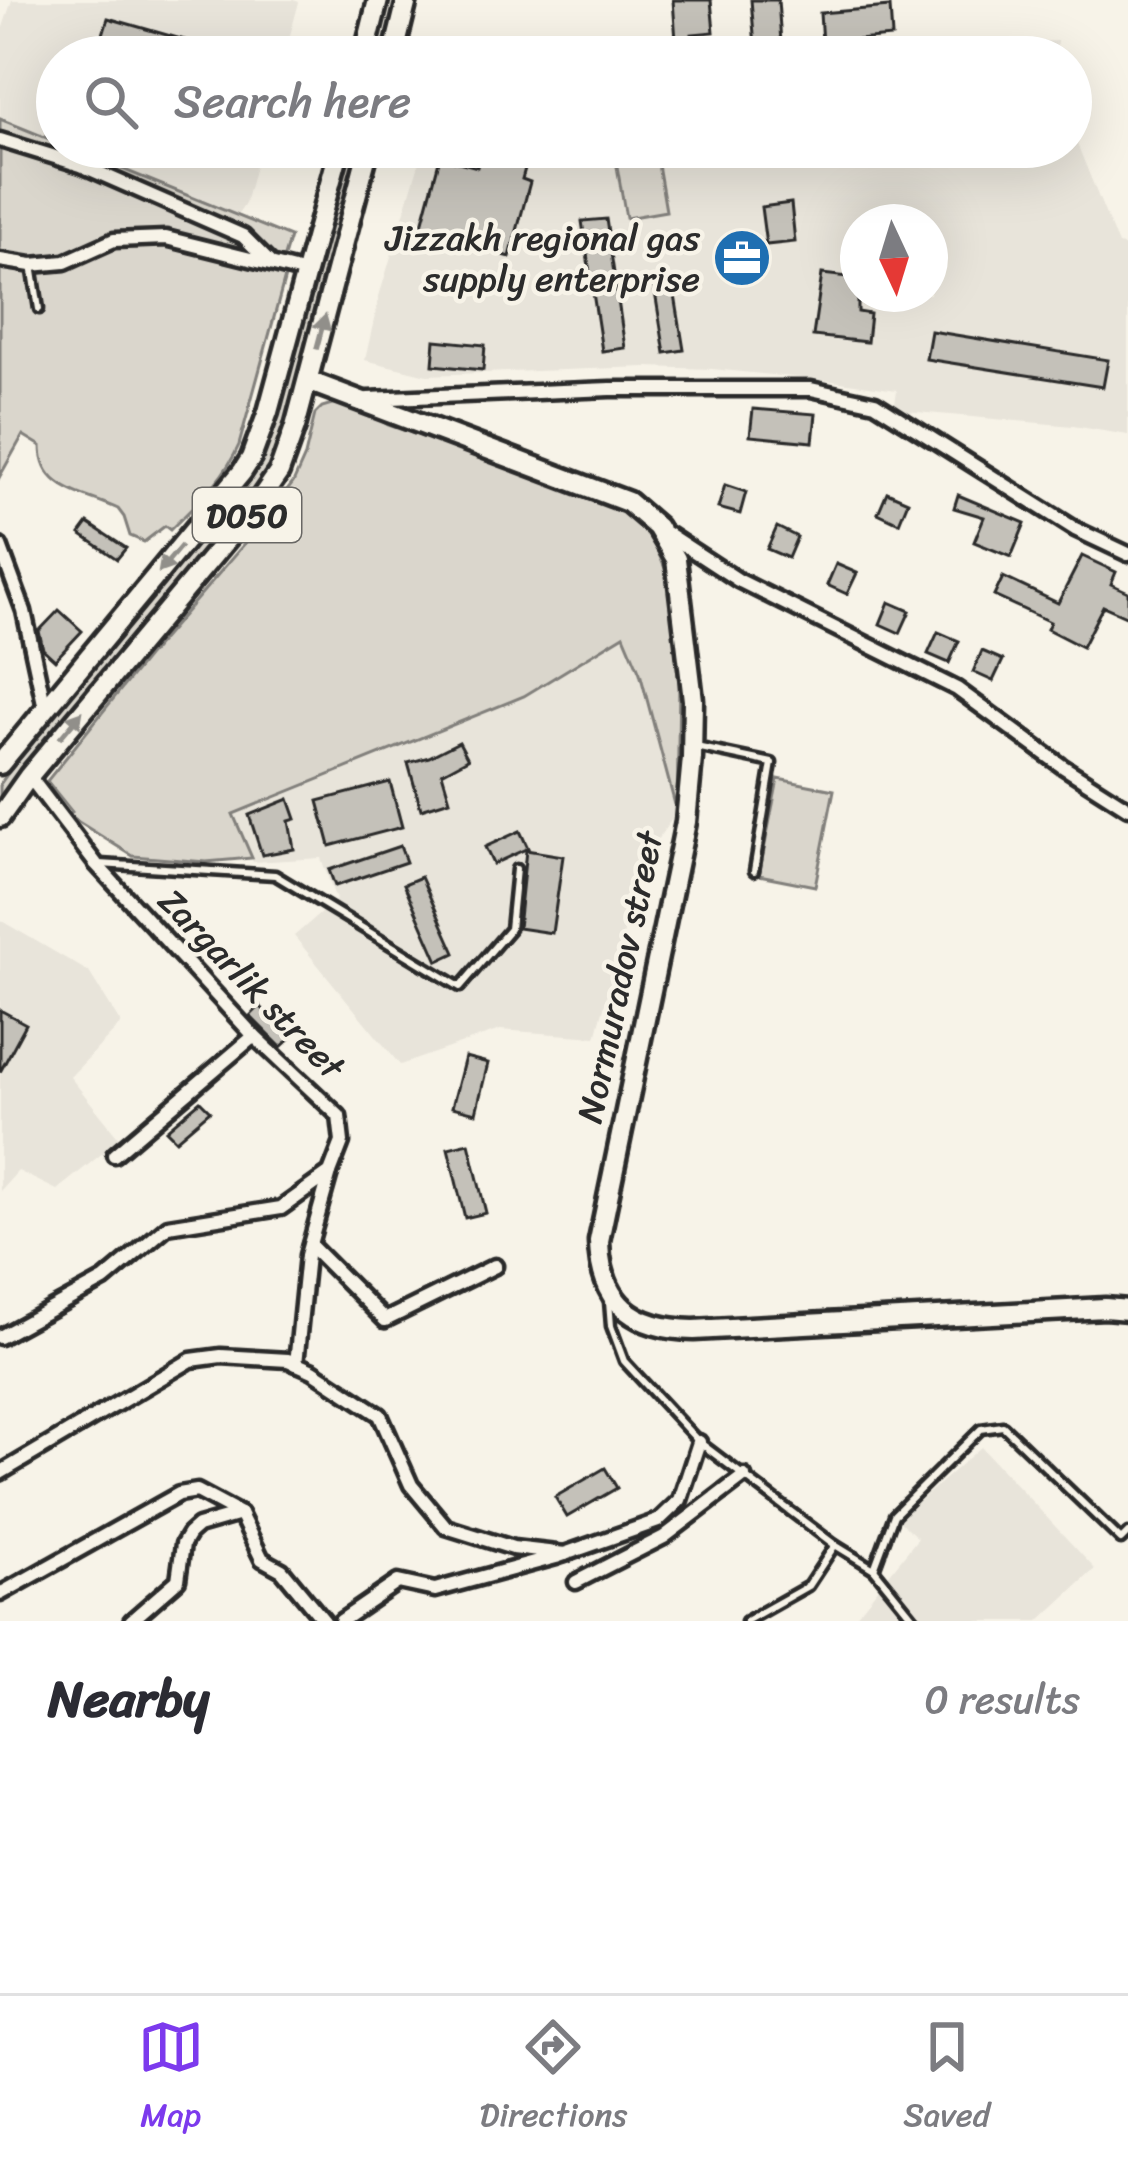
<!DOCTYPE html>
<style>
body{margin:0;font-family:Sriracha,sans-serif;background:#f7f7f7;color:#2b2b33}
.compass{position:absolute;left:840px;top:204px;width:108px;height:108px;border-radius:50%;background:#fff;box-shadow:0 12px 48px #0002;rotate:176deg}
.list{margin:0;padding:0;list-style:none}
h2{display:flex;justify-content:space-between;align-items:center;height:156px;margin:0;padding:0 48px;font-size:51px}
h2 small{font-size:39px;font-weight:400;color:#7c7c81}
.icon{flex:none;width:66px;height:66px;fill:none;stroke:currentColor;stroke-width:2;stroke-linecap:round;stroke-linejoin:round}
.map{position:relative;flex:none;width:1128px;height:1621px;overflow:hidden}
.search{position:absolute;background:#fff;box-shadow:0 12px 48px #0002;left:36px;right:36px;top:36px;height:132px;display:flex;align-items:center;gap:30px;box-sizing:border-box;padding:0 42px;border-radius:66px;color:#7c7c81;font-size:45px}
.sheet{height:372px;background:#fff}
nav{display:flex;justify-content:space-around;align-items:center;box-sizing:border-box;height:168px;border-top:3px solid #e1e1e2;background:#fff;font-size:33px;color:#7c7c81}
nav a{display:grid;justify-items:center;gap:6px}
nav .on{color:#7c3aed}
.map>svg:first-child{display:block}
</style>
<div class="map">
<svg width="1128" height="1621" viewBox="0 0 1128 1621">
<rect width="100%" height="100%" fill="#f7f3e8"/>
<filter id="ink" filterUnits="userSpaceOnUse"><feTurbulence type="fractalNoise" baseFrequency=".00833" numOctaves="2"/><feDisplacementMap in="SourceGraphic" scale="24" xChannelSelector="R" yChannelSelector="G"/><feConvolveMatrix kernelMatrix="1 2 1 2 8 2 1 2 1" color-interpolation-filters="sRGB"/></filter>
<g filter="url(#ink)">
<g fill="#e8e4da" fill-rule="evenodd">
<polygon points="12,0 293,0 299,2 284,57 57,57 57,142 0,119 0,36"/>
<polygon points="1057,41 1056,57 799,57 823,50"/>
<path d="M1071 129 1118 245 1128 247V435L1073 426 894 410 897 390 841 382 712 369 646 367 427 375 365 360 380 293 424 147H1071ZM858 222H930V294H858Z"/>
<polygon points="68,147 260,147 245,204 237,216"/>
<polygon points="624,634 640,673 677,812 644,858 596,1037 500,1030 400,1065 294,936 336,900 321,858 253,862 233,815 524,696"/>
<polygon points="0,920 89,972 121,1024 70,1077 120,1139 57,1190 18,1171 0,1191"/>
<polygon points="981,1447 1095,1569 1039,1621 852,1621 918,1538 898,1520"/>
</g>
<g fill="#dad6cc" stroke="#82807c" stroke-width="3">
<path d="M0 119 57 142V147H68L290 237 283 260 287 270 239 445C224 480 197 503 170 530L165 526 144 542 130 536 124 517 118 509C85 493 41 491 41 446L23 435 0 476Z"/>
<polygon points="350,147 361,147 283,437 263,478 231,523 60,722 0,806 0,784 50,715 253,475 273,433"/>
<polygon points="628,147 655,147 666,211 626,218 614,149"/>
<polygon points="343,403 363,410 388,425 616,503 641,522 652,538 667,573 679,684 677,812 640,673 624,635 524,696 233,814 252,858 206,862 133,856 69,816 72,812 47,781 147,657 264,521 293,483 305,456 315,414 322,407 332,404"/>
<polygon points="778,779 834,790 815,886 759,875"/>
</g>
<g fill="#c4c1b9" stroke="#2b2b2b" stroke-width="3">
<polygon points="673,0 711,0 714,32 692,34 693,52 677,54"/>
<polygon points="751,0 778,0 782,57 756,57"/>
<polygon points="890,7 892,37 822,43 820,13"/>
<polygon points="108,18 233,54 233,57 96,57"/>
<polygon points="482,147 531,147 522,179 530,182 510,257 420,232 440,157 477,167"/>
<polygon points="791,203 795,242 766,245 761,207"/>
<polygon points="606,219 625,348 602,351 582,221"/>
<polygon points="822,274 858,278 858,312 870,314 867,342 813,336"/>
<polygon points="673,283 684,350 665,353 654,286"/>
<polygon points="931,331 1108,360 1103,387 926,359"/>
<polygon points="435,340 485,345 483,370 433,365"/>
<polygon points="753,409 816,414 813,442 750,436"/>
<polygon points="725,485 746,492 740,514 718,508"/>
<polygon points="887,492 908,501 899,523 878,513"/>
<polygon points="958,495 1025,523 1011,557 974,542 984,517 954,508"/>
<polygon points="88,523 126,548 117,559 80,534"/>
<polygon points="777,527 797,537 788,558 767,549"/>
<polygon points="1082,556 1116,572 1111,584 1128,592 1128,617 1103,606 1082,647 1047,629 1050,622 994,596 1003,577 1058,603"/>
<polygon points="836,564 857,573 847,594 827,585"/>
<polygon points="889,602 910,611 900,633 880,624"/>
<polygon points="59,610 82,631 55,660 43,649 39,631"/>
<polygon points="938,632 959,641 949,663 928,654"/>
<polygon points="982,651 1003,660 993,681 973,672"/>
<polygon points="459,742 468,759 442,773 450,800 421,809 408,763 429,757"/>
<polygon points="390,782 402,827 330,846 318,801"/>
<polygon points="289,799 296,819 289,821 294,849 262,855 249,815"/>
<polygon points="520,831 528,848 493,864 485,847"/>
<polygon points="400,846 406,862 335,886 329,870"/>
<polygon points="526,850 563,856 552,933 518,928"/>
<polygon points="421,877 455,953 438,961 404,884"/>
<polygon points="260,1006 291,1038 281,1047 250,1016"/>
<polygon points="0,1010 26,1024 0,1072"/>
<polygon points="465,1057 488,1063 476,1113 452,1107"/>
<polygon points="200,1101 210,1111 176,1140 166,1130"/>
<polygon points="469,1143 486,1213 465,1218 448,1148"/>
<polygon points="605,1468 617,1488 567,1517 555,1497"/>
</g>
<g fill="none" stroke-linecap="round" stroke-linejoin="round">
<g stroke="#2b2b2b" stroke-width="15">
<g id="lane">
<polyline points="32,265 39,309"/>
<polyline points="696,747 772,763 754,871"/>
<polyline points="100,864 275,875 460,987 510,929 516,869"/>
<polyline points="609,1301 611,1326 624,1361 699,1442 835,1545 808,1586 746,1621"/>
<polyline points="835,1545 874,1569 894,1515 981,1429 1003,1426 1121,1540 1128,1533"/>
<polyline points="874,1569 916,1621"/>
</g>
</g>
<g stroke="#2b2b2b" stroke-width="21">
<g id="street">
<polyline points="0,140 81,165 243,236 270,263"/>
<polyline points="0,260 32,265 65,262 114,240 166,238 306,273"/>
<polyline points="368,399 610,389 811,389 875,403 1075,529 1128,554"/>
<polyline points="663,531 738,580 957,689 1062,766 1128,808"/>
<polyline points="0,546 24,611 45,708"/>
<polyline points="114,1155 254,1036"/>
<polyline points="310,1245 385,1320 495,1266"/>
<polyline points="0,1337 104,1280 168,1226 281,1208 330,1173 342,1142 339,1116 254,1036 96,864 29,776"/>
<polyline points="296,1364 307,1255 330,1173"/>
<polyline points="0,1473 191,1360 221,1356 288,1360 313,1371 380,1415 411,1485 446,1527 513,1548 565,1554"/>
<polyline points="576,1582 664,1537 744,1476"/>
<polyline points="0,1594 179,1494 197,1491 240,1514 262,1559 282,1570 324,1621"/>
<polyline points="131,1621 178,1580 183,1544 189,1534 198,1526 240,1514"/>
<polyline points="341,1621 398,1582 435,1590 556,1557 658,1521 680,1500 699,1442"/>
</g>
</g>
<g stroke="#2b2b2b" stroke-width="27">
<g id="primary">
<polyline points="364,57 378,0"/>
<polyline points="393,57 407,0"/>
<path d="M308 381 628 502 657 527 676 559 693 700 692 758 686 822 599 1241C600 1303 633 1329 694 1330L1105 1308 1128 1310"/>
<polyline points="0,764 242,472 251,458 268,412 340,147"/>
<polyline points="0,817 29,776 261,498 279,472 295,427 369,147"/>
</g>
</g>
<use href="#lane" stroke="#f7f3e8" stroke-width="6"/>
<use href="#street" stroke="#f7f3e8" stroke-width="12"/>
<use href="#primary" stroke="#f7f3e8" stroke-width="18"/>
</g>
<defs><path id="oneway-solid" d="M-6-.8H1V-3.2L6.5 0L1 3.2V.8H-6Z" transform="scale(3)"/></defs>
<g fill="#918f8a">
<use href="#oneway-solid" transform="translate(321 332) rotate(-75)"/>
<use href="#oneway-solid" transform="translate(170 559) rotate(130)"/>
<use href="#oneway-solid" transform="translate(71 725) rotate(-50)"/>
</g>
</g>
<defs>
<g id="office-disc" transform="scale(3)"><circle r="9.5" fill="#1f6fb2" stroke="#f7f3e8"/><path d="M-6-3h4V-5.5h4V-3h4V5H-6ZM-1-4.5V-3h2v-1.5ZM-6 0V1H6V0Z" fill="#fff"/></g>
</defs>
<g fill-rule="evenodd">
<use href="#office-disc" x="742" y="258"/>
</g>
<g text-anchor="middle" stroke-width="9" stroke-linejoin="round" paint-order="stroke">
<rect fill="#f7f3e8" stroke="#686764" stroke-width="3" x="193" y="488" width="108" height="54" rx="9"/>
<g font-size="33" font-weight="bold" fill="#2b2b2b">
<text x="247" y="527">D050</text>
</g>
<g font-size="36" fill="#2b2b2b" stroke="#f7f3e8" text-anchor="end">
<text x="700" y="250">Jizzakh regional gas<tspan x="700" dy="41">supply enterprise</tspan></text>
</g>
<g font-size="36" fill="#2b2b2b" stroke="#f7f3e8">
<text transform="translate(619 977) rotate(-78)" y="13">Normuradov street</text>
<text transform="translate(252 983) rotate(46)" y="13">Zargarlik street</text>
</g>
</g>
</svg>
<svg class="compass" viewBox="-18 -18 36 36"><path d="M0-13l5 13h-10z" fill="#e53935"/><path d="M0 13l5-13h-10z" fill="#7c7c81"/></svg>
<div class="search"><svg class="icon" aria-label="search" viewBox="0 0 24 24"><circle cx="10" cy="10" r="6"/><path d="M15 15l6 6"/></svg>Search here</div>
</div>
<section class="sheet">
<h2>Nearby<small>0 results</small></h2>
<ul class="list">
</ul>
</section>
<nav>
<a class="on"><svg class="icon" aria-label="map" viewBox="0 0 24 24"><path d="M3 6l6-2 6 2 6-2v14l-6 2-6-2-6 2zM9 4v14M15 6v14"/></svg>Map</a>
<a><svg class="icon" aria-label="directions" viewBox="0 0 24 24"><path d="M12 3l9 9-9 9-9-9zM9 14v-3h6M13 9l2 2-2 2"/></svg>Directions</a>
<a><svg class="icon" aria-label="saved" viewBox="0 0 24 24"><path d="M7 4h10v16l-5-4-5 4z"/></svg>Saved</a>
</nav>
